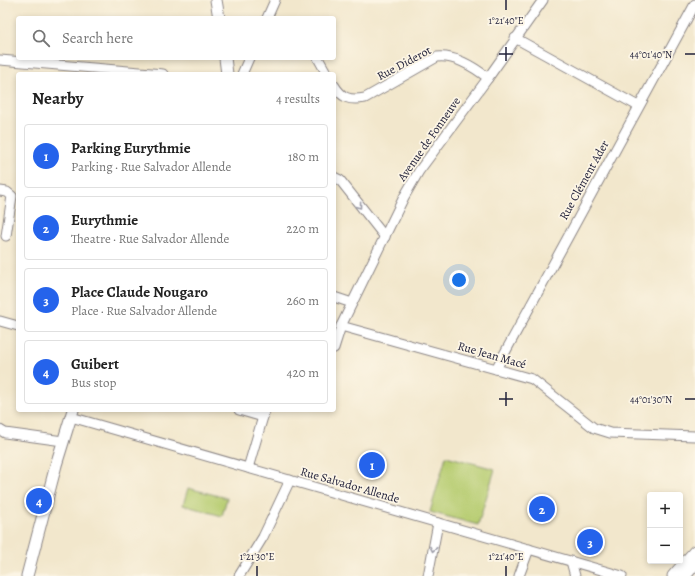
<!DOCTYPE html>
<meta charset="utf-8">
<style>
body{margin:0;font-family:Alegreya,serif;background:#f6f6f6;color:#222}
.controls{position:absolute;right:12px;bottom:12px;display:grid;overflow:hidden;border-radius:4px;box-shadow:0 2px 6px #0003}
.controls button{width:36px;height:36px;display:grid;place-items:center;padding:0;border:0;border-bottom:1px solid #e0e0e0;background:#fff;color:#222;font:20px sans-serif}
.you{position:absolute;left:459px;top:280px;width:14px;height:14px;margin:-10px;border:3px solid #fff;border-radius:50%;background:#1a73e8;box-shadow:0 0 0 6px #1a73e833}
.badge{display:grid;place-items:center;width:26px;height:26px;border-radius:50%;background:#2563eb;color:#fff;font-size:13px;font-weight:700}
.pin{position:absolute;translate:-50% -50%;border:2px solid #fff;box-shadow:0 1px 4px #0006}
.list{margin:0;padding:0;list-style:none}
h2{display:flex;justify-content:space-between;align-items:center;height:52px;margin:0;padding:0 16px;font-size:17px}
h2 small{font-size:13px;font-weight:400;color:#767676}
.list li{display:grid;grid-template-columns:26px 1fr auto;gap:12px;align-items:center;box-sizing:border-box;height:64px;margin:0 8px 8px;padding:0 8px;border:1px solid #e0e0e0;border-radius:4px}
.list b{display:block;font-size:15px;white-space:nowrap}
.list p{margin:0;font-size:13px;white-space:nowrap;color:#767676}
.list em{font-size:13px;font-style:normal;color:#767676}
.icon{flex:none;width:22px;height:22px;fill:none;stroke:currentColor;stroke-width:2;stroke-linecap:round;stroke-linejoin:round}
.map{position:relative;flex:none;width:695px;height:576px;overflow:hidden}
.search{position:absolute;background:#fff;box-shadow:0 2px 6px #0003;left:16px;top:16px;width:320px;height:44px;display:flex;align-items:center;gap:10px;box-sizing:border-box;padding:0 14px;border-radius:4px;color:#767676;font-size:15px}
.panel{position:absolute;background:#fff;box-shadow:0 2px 6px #0003;left:16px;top:72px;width:320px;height:340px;border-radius:4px}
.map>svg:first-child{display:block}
</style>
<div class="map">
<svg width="695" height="576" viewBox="0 0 695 576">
<rect width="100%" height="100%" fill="#fcf5e5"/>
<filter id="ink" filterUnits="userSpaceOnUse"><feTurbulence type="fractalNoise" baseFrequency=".025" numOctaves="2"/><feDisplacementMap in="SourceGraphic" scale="8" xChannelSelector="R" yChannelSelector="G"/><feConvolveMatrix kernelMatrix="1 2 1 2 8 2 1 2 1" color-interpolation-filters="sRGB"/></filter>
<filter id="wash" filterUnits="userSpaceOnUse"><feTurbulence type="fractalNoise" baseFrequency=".012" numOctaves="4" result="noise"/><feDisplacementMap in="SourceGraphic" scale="16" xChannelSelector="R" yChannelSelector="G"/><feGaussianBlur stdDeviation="0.9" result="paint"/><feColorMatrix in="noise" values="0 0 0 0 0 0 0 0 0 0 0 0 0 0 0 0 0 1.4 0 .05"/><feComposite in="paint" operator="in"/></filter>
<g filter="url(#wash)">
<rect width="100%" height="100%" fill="#f2e7cc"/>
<g fill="#b6cc70" stroke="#6c7756">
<polygon points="446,456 495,469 478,525 430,512"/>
<polygon points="188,488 227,498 222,516 183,505"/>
</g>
</g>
<g filter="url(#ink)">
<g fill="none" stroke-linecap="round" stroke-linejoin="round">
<g stroke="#8a8484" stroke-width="11">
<g id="minor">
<polyline points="267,18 275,0"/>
<polyline points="515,38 638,106"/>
<polyline points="318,58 327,74"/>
<polyline points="0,60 163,74"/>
<polyline points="242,74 249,58"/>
<path d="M334 85C342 98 349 101 365 98L437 57C454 55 474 67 488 78"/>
<polyline points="334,177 340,180 385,237"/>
<polyline points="0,191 7,192 12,196 6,236"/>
<polyline points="334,297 352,303"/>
<polyline points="0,321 18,326"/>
<polyline points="341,326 532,379 594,428 610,433 695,436"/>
<polyline points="334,348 341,326 404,197 419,171 488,78 543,0"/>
<polyline points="496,369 695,4"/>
<polyline points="239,410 263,417"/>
<polyline points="71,417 622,576"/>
<polyline points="0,430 5,433 63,441"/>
<polyline points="248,468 265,410"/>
<polyline points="571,561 575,576"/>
<polyline points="239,576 263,537 290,480"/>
<polyline points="428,576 438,523"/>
<polyline points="519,576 529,549"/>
</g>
</g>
<g stroke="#8a8484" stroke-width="13">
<g id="major">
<polyline points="216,0 219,18"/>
<polyline points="225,58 227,74"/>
<polyline points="27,576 56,465 73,410"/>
<polyline points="673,576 695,551"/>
<polyline points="685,576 695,564"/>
</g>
</g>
<use href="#minor" stroke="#fff" stroke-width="9"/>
<use href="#major" stroke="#fff" stroke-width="11"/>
</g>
<defs><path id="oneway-chevron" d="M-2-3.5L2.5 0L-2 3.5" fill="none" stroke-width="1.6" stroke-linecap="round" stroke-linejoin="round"/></defs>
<g stroke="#9c9ca7">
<use href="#oneway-chevron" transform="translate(359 206) rotate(53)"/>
<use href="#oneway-chevron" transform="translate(433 549) rotate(101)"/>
</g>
</g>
<path fill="none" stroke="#22223b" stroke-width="1.5" d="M506 0V10M506 47V61M499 54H513M685 54H695M506 392V406M499 399H513M685 399H695M257 566V576M506 566V576"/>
<g text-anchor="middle" stroke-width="3.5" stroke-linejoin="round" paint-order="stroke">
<g font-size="12" fill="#22223b" stroke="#fcf5e5">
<text transform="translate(404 63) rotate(-28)" y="4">Rue Diderot</text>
<text transform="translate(429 139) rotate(-55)" y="4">Avenue de Fonneuve</text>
<text transform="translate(584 180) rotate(-61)" y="4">Rue Clément Ader</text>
<text transform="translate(492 355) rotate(16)" y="4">Rue Jean Macé</text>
<text transform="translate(350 485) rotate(16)" y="4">Rue Salvador Allende</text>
</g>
</g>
<g font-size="10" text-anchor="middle" fill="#22223b" stroke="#fcf5e5" stroke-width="3.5" stroke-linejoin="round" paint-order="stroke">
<text x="506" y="24">1°21'40"E</text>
<text x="651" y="58">44°01'40"N</text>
<text x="651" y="403">44°01'30"N</text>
<text x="257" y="560">1°21'30"E</text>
<text x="506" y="560">1°21'40"E</text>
</g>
</svg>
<div class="controls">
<button>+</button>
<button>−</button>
</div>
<div class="you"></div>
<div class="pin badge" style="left:372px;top:465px">1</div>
<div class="pin badge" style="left:542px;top:509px">2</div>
<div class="pin badge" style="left:590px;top:542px">3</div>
<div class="pin badge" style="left:39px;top:501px">4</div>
<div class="search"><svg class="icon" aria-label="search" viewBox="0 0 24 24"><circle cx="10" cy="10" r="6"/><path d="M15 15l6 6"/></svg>Search here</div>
<section class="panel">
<h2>Nearby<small>4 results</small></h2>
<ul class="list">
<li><span class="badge">1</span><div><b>Parking Eurythmie</b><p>Parking · Rue Salvador Allende</p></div><em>180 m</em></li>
<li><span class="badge">2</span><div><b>Eurythmie</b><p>Theatre · Rue Salvador Allende</p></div><em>220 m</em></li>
<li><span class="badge">3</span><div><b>Place Claude Nougaro</b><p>Place · Rue Salvador Allende</p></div><em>260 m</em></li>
<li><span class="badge">4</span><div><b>Guibert</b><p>Bus stop</p></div><em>420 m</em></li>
</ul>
</section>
</div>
